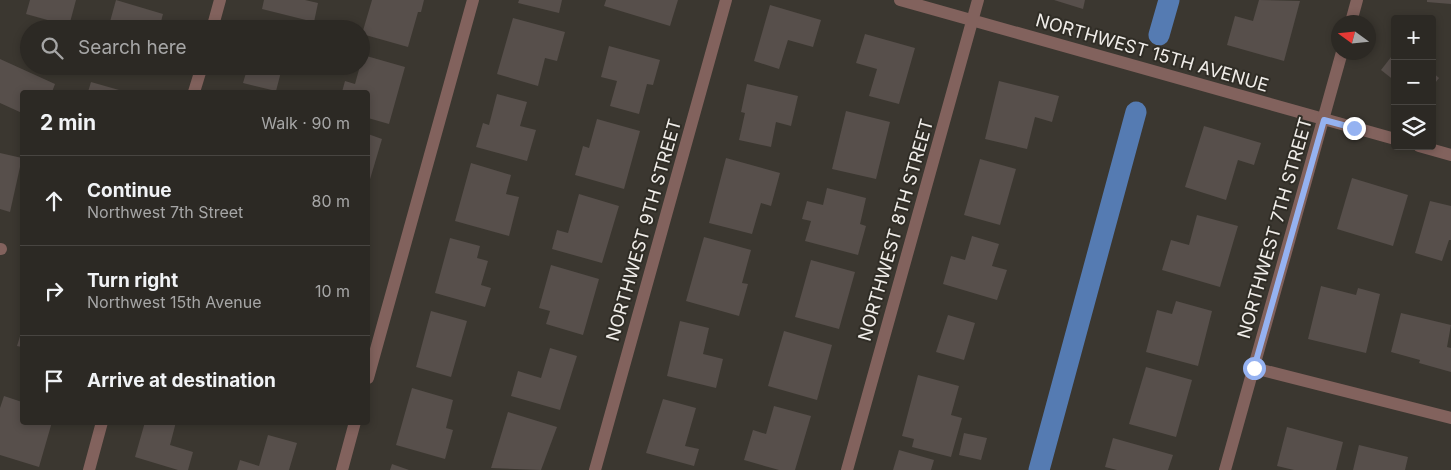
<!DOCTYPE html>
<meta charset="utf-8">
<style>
body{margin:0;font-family:Inter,sans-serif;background:#34312c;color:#f1f3f6}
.controls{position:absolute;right:15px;top:15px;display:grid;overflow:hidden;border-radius:5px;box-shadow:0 2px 8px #0003}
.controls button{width:45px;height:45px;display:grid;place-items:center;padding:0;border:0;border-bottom:1px solid #484541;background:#2c2924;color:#f1f3f6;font:25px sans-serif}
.compass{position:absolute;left:1331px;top:15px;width:45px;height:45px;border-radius:50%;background:#2c2924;box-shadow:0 2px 8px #0003;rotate:285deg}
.stop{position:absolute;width:15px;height:15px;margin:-11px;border:4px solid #95b2f1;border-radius:50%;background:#fff}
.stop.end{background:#95b2f1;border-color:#fff;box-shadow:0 1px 5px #0008}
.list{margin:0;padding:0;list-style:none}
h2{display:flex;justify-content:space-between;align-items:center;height:65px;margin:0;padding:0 20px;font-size:21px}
h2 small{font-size:16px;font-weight:400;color:#a6a6a6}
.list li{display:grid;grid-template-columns:32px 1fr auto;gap:15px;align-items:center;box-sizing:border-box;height:90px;padding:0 20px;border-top:1px solid #484541}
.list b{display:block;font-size:19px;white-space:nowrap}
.list p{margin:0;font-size:16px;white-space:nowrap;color:#a6a6a6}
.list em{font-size:16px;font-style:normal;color:#a6a6a6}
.icon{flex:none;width:28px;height:28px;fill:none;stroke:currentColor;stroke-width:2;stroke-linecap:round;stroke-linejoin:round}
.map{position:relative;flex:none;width:1451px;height:470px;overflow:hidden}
.search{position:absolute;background:#2c2924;box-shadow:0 2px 8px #0003;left:20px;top:20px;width:350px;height:55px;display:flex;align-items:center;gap:12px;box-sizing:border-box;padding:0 18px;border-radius:28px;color:#a6a6a6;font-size:19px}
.panel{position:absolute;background:#2c2924;box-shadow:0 2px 8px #0003;left:20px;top:90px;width:350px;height:335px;border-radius:5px}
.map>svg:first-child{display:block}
</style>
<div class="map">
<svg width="1451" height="470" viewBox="0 0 1451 470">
<rect width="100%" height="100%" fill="#3b3730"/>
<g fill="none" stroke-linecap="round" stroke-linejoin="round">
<g stroke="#557bb2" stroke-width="21">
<polyline points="1159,35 1169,0"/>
<polyline points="1039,470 1136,112"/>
</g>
</g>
<g fill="#574f4b">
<polygon points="30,0 76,0 69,26 26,14"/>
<polygon points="116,0 163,14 159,29 108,29"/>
<polygon points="264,0 305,0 318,3 314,22 262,9"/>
<polygon points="372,0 424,0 421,12 418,12 408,47 362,34"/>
<polygon points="519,0 562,0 559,13 518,3"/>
<polygon points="606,0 678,0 670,26 604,6"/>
<polygon points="1054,0 1085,0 1083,9"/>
<polygon points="1259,0 1300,1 1284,61 1227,45 1235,16 1253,21"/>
<polygon points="1427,0 1451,0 1451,4 1427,2"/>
<polygon points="770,5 821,20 813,47 788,40 779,69 754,61"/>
<polygon points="513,18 565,32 557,61 545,58 538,86 497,74"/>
<polygon points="865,34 915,48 899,104 869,96 877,69 856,63"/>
<polygon points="609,46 660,60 653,85 647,84 639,114 610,106 617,81 601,77"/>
<polygon points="1395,52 1395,81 1381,70"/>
<polygon points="363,55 405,67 389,124 368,118 368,92 342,92 345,81 355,84"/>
<polygon points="0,59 55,84 52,92 22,92 22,113 0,103"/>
<polygon points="134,66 152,66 150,71"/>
<polygon points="248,66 302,66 301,73 282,68 276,91 243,83"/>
<polygon points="1432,72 1439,78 1432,87"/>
<polygon points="999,81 1059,96 1052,122 1035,117 1027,149 985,139"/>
<polygon points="91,82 126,92 88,92"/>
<polygon points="747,84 798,96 791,126 776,122 771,147 739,140 745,113 741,112"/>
<polygon points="497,94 527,102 520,126 536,130 527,161 476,147 483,123 489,125"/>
<polygon points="846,111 890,122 876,179 832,169"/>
<polygon points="597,119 640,131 624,189 575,175 583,146 589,148"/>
<polygon points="1204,126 1261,143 1254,165 1238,160 1226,200 1185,187"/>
<polygon points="368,134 382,139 368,186"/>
<polygon points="0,153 22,158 10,212 0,209"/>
<polygon points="726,158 780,173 771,206 761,203 752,234 709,223"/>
<polygon points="980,159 1016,169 1000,225 964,215"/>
<polygon points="471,163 511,175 506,194 519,197 509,236 455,221"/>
<polygon points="1352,178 1408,195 1393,246 1337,229"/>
<polygon points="827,188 866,198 860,224 866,226 858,255 805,241 811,221 802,219 807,201 823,205"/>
<polygon points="579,194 619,206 602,263 552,249 557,230 568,233"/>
<polygon points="1430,201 1451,206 1451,240 1449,240 1442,261 1415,253"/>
<polygon points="1197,215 1238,226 1220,287 1162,270 1171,240 1189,245"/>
<polygon points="972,236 999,244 992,266 1007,270 997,300 943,284 951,256 965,260"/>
<polygon points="704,237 751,250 742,283 748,284 739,316 686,301"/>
<polygon points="450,238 480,246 477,258 488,261 481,285 491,288 485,307 435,293"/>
<polygon points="811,260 855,272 839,329 795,317"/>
<polygon points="551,265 599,279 583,335 546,324 550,311 539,308"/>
<polygon points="1321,286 1356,295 1358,288 1380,294 1366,353 1308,339"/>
<polygon points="1176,301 1212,311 1198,366 1146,352 1157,310 1172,314"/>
<polygon points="431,311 467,321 451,377 416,367"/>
<polygon points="1401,313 1451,325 1447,347 1451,348 1451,372 1419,363 1420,360 1391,352"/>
<polygon points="948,315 975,323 964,360 936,352"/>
<polygon points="680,321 709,328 703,354 723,359 716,388 667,376"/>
<polygon points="22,330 22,347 17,346"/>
<polygon points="784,331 832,345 817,400 768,386"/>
<polygon points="550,348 577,356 560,410 511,396 518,371 541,378"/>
<polygon points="1146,367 1192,380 1176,437 1129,424"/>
<polygon points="918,375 959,386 951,415 962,418 951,457 912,447 914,439 902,436"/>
<polygon points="412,388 453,400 446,428 453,430 445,459 396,445"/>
<polygon points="4,396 22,402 22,422 52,422 39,467 0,455 0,408"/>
<polygon points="663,399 696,408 685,446 699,449 694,466 646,453"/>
<polygon points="774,406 811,416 795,470 779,470 744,460 753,430 766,434"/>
<polygon points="508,412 557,427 541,470 491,468"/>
<polygon points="145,422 176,422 170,445 193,452 188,470 178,470 135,457"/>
<polygon points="1287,427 1343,442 1336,470 1294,470 1277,466"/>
<polygon points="964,433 987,438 981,460 959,455"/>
<polygon points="268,435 297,443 289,470 237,470 240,460 259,466"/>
<polygon points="1113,438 1173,455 1168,470 1117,470 1105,467"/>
<polygon points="1359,445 1408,457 1405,470 1353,470"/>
<polygon points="899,450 934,460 931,470 893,470"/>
<polygon points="392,464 409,470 390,470"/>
</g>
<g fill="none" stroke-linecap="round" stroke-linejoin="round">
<g stroke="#82625d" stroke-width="12">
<polyline points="900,0 1395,139"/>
<polyline points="1351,22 1357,0"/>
<polyline points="212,29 220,0"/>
<polyline points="194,92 202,66"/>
<polyline points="1419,146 1451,155"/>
<polyline points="0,249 1,249"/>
<polyline points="1254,368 1451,418"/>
<polyline points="368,378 473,0"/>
<polyline points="89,470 102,422"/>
<polyline points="342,470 355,422"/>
<polyline points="595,470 726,0"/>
<polyline points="847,470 978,0"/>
<polyline points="1225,470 1342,52"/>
</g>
</g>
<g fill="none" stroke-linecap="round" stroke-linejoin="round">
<polyline stroke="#95b2f1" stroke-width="6" points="1254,368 1324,120 1354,128"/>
</g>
<g text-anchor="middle" stroke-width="4" stroke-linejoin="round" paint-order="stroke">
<g font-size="18" fill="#f0ede9" stroke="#302d26">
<text transform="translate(1152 53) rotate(16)" y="6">NORTHWEST 15TH AVENUE</text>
<text transform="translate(1275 228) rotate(-74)" y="6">NORTHWEST 7TH STREET</text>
<text transform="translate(644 230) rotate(-74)" y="6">NORTHWEST 9TH STREET</text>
<text transform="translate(896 230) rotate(-74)" y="6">NORTHWEST 8TH STREET</text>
</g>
</g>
</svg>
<div class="controls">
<button>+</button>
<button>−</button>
<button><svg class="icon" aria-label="layers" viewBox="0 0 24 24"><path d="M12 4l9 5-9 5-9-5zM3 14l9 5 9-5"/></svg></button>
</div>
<svg class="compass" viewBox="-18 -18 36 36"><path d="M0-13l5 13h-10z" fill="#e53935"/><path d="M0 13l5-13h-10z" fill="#a6a6a6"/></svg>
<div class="stop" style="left:1254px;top:368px"></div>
<div class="stop end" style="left:1354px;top:128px"></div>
<div class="search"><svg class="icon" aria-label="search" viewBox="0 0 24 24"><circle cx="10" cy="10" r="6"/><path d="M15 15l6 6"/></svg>Search here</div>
<section class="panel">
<h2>2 min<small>Walk · 90 m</small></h2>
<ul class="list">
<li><svg class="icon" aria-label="ahead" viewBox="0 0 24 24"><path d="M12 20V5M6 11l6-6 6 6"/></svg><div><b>Continue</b><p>Northwest 7th Street</p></div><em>80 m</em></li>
<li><svg class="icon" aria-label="right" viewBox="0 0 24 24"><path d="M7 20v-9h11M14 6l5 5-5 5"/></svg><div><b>Turn right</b><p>Northwest 15th Avenue</p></div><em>10 m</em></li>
<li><svg class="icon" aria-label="arrive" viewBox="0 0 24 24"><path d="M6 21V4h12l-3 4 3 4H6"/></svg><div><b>Arrive at destination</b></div></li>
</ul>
</section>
</div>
